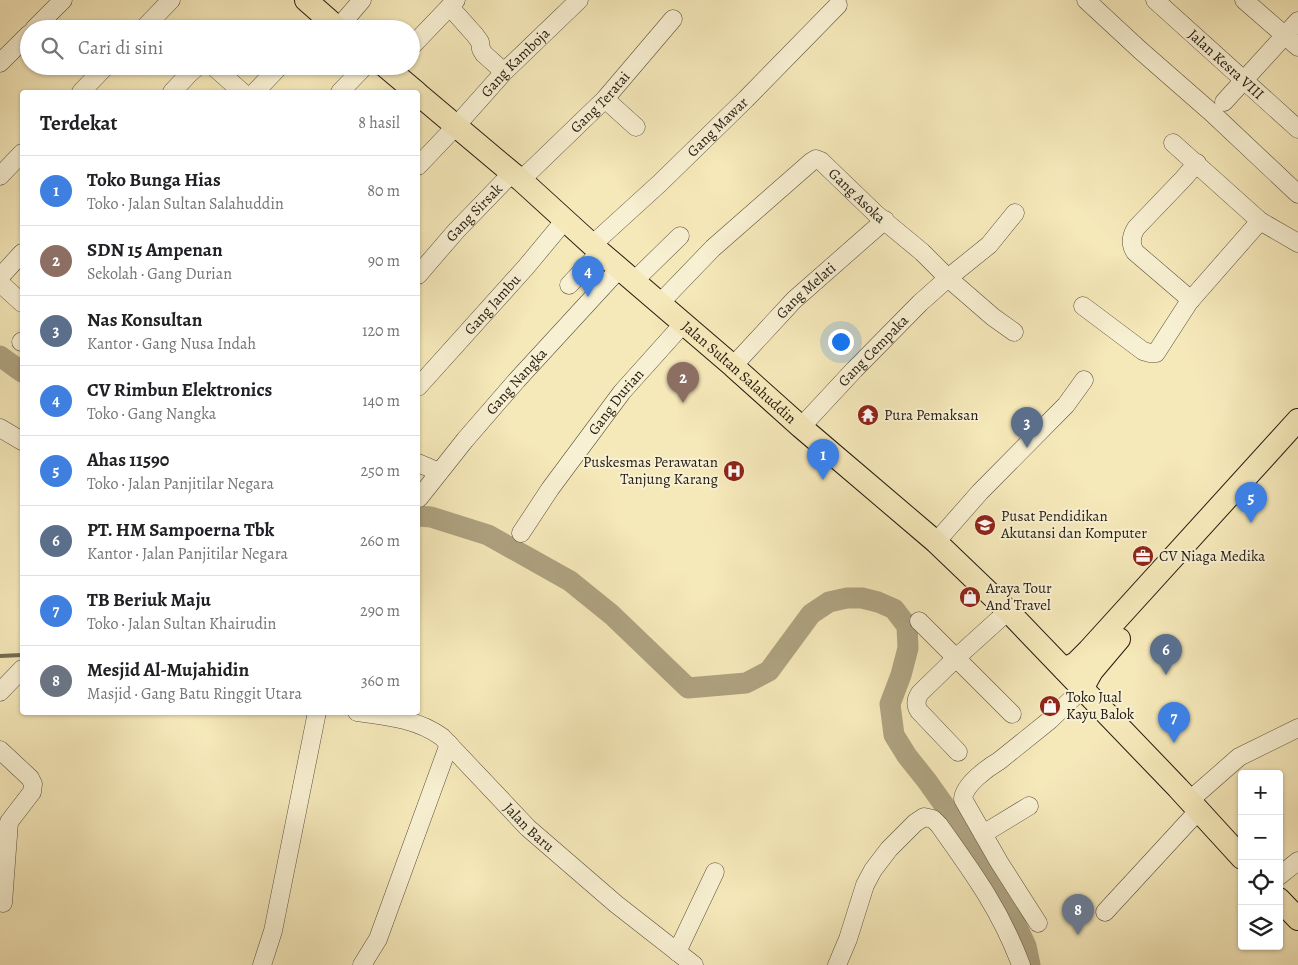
<!DOCTYPE html>
<html lang="id">
<meta charset="utf-8">
<style>
body{margin:0;font-family:Alegreya,serif;background:#f2f2f2;color:#202124}
.controls{position:absolute;right:15px;bottom:15px;display:grid;overflow:hidden;border-radius:5px;box-shadow:0 1px 4px #0004}
.controls button{width:45px;height:45px;display:grid;place-items:center;padding:0;border:0;border-bottom:1px solid #e0e0e0;background:#fff;color:#202124;font:25px sans-serif}
.you{position:absolute;left:840px;top:341px;width:18px;height:18px;margin:-12px;border:4px solid #fff;border-radius:50%;background:#1a73e8;box-shadow:0 0 0 8px #1a73e833}
.badge{display:grid;place-items:center;width:32px;height:32px;border-radius:50%;background:#d93025;color:#fff;font-size:16px;font-weight:700}
.pin{position:absolute;translate:-50% -41px;filter:drop-shadow(0 1px 2px #0008)}
.pin::after{content:'';position:absolute;top:26px;width:18px;height:15px;background:inherit;clip-path:polygon(0 0,100% 0,50% 100%)}
.list{margin:0;padding:0;list-style:none}
h2{display:flex;justify-content:space-between;align-items:center;height:65px;margin:0;padding:0 20px;font-size:21px}
h2 small{font-size:16px;font-weight:400;color:#757577}
.list li{display:grid;grid-template-columns:32px 1fr auto;gap:15px;align-items:center;box-sizing:border-box;height:70px;padding:0 20px;border-top:1px solid #e0e0e0}
.list b{display:block;font-size:19px;white-space:nowrap}
.list p{margin:0;font-size:16px;white-space:nowrap;color:#757577}
.list em{font-size:16px;font-style:normal;color:#757577}
.icon{flex:none;width:28px;height:28px;fill:none;stroke:currentColor;stroke-width:2;stroke-linecap:round;stroke-linejoin:round}
.map{position:relative;flex:none;width:1298px;height:965px;overflow:hidden}
.search{position:absolute;background:#fff;box-shadow:0 1px 4px #0004;left:20px;top:20px;width:400px;height:55px;display:flex;align-items:center;gap:12px;box-sizing:border-box;padding:0 18px;border-radius:28px;color:#757577;font-size:19px}
.panel{position:absolute;background:#fff;box-shadow:0 1px 4px #0004;left:20px;top:90px;width:400px;height:625px;border-radius:5px}
.map>svg:first-child{display:block}
</style>
<div class="map">
<svg width="1298" height="965" viewBox="0 0 1298 965">
<rect width="100%" height="100%" fill="#f5e8b9"/>
<filter id="stains"><feTurbulence type="fractalNoise" baseFrequency=".004" numOctaves="4"/><feColorMatrix values="0 0 0 0 .2 0 0 0 0 .09 0 0 0 0 .02 0 0 0 .5 -.17"/></filter>
<radialGradient id="worn" r=".72"><stop offset=".6" stop-color="#630" stop-opacity="0"/><stop offset="1" stop-color="#630" stop-opacity=".3"/></radialGradient>
<g fill="none" stroke-linecap="round" stroke-linejoin="round">
<polyline stroke="#766c54" stroke-width="4" points="0,656 22,655"/>
<g stroke="#aea280" stroke-width="21">
<polyline points="0,356 22,372"/>
<polyline points="418,516 431,517 488,535 570,581 612,615 688,688 746,683 769,671 811,614 829,602 847,598 862,598 878,602 894,609 907,626 908,648 901,675 890,704 894,735 907,756 927,781 944,805 1010,912 1026,946 1030,965"/>
</g>
<g stroke="#584e3b" stroke-width="19">
<g id="minor">
<polyline points="1086,0 1140,50 1212,113 1298,194"/>
<path id="s1" d="M1155 0 1298 129"/>
<polyline points="1244,0 1298,47"/>
<polyline points="450,7 475,35 480,42 481,49 484,54 504,72"/>
<polyline points="338,28 362,0"/>
<polyline points="34,29 63,0"/>
<polyline points="143,29 171,0"/>
<polyline points="315,29 327,17"/>
<polyline points="411,47 456,0"/>
<polyline points="0,63 29,34"/>
<polyline points="213,66 242,92"/>
<polyline points="81,92 106,66"/>
<polyline points="172,92 189,74 198,66"/>
<polyline points="255,92 280,66"/>
<polyline points="340,92 365,66"/>
<polyline points="605,99 636,127"/>
<polyline points="1224,102 1298,21"/>
<polyline points="1173,143 1260,221 1298,243"/>
<path id="s2" d="M418 166 456 126 504 72 579 0"/>
<polyline points="0,176 22,153"/>
<path id="s3" d="M521 180 605 99 673 19"/>
<path id="s4" d="M593 244 660 183 746 99 838 5"/>
<path id="s5" d="M418 275 456 231 512 173"/>
<polyline points="0,277 22,253"/>
<polyline points="634,281 680,236"/>
<polyline points="0,283 22,303"/>
<polyline points="569,285 600,252"/>
<path d="M1191 300 1135 252C1130 244 1131 236 1136 228L1183 179 1197 163"/>
<path id="s6" d="M660 303 713 248 811 162 816 159 821 161 876 214 922 252 948 278 993 317 1014 332"/>
<polyline points="1083,306 1143,351 1150,353 1156,353 1189,302 1260,221"/>
<polyline points="21,342 22,341"/>
<path id="s7" d="M733 366 794 300 885 220"/>
<path id="s8" d="M418 387 526 267 565 220"/>
<path id="s9" d="M801 427 854 370 920 303 948 278 989 245 1015 213"/>
<polyline points="0,428 22,441"/>
<polyline points="418,463 439,472"/>
<path id="s10" d="M419 498 465 440 517 380 620 268"/>
<path id="s11" d="M521 533 550 489 622 392 683 324"/>
<polyline points="936,542 980,492 1066,405 1084,380"/>
<polyline points="919,621 1012,714"/>
<polyline points="0,692 22,669"/>
<path id="s12" d="M357 712C387 716 417 719 442 737L528 828 616 904 694 965"/>
<polyline points="0,750 30,778 33,784 32,792 9,822 3,903"/>
<path d="M958 752 919 711C915 705 916 699 920 693L956 658 1008 611"/>
<polyline points="1190,800 1239,757 1298,728"/>
<polyline points="983,834 1029,806"/>
<polyline points="1279,876 1298,861"/>
<polyline points="1105,912 1199,810"/>
<path d="M1038 923 999 862 963 799C964 785 987 768 999 761L1050 720 1082 689"/>
<polyline points="677,952 715,872"/>
<polyline points="262,965 273,931 317,712"/>
<polyline points="362,965 378,939 449,744"/>
<path d="M837 965 848 939 865 885 873 870 889 849 915 823 924 817 933 819 939 825C972 871 1001 911 1021 965"/>
</g>
</g>
<g stroke="#231a11" stroke-width="24">
<g id="major">
<polyline points="306,0 339,29"/>
<polyline points="385,66 416,92"/>
<path id="s13" d="M418 94 512 173 521 180 600 252 733 366 801 427 936 542 1008 611 1178 788 1242 858"/>
<polyline points="1064,669 1076,663 1089,650 1298,420"/>
<polyline points="1082,689 1092,671 1119,639"/>
<polyline points="1279,899 1298,919"/>
</g>
</g>
<use href="#minor" stroke="#f8f0d2" stroke-width="18"/>
<use href="#major" stroke="#f5e8b9" stroke-width="22"/>
</g>
<defs>
<g id="temple-disc" transform="scale(1.125)"><circle r="9.5" fill="#8f2418" stroke="#f8f0d2"/><path d="M0-6L5-2H3V0L6.5 2.5H4V6H1.5V3h-3V6H-4V2.5H-6.5L-3 0V-2H-5Z" fill="#fff"/></g>
<g id="hospital-disc" transform="scale(1.125)"><circle r="9.5" fill="#8f2418" stroke="#f8f0d2"/><path d="M-5-5h3v3.5h4V-5h3V5h-3V1.5h-4V5h-3Z" fill="#fff"/></g>
<g id="school-disc" transform="scale(1.125)"><circle r="9.5" fill="#8f2418" stroke="#f8f0d2"/><path d="M0-5L7-2L0 1L-7-2ZM-4 1L0 2.5L4 1V4Q0 6-4 4Z" fill="#fff"/></g>
<g id="office-disc" transform="scale(1.125)"><circle r="9.5" fill="#8f2418" stroke="#f8f0d2"/><path d="M-6-3h4V-5.5h4V-3h4V5H-6ZM-1-4.5V-3h2v-1.5ZM-6 0V1H6V0Z" fill="#fff"/></g>
<g id="shop-disc" transform="scale(1.125)"><circle r="9.5" fill="#8f2418" stroke="#f8f0d2"/><path d="M-5-2.5h2.3a2.7 3.5 0 0 1 5.4 0H5L5.5 6h-11ZM-1.5-2.5h3a1.5 2.3 0 0 0-3 0Z" fill="#fff"/></g>
</defs>
<g fill-rule="evenodd">
<use href="#temple-disc" x="868" y="415"/>
<use href="#hospital-disc" x="734" y="471"/>
<use href="#school-disc" x="985" y="525"/>
<use href="#office-disc" x="1143" y="556"/>
<use href="#shop-disc" x="970" y="597"/>
<use href="#shop-disc" x="1050" y="706"/>
</g>
<g text-anchor="middle" stroke-width="4" stroke-linejoin="round" paint-order="stroke">
<g font-size="15" fill="#231a11" stroke="#f8f0d2">
<text dy="5" stroke="none"><textPath href="#s2" startOffset="142">Gang Kamboja</textPath></text>
<text dy="5" stroke="none"><textPath href="#s1" startOffset="96">Jalan Kesra VIII</textPath></text>
<text dy="5" stroke="none"><textPath href="#s3" startOffset="111">Gang Teratai</textPath></text>
<text dy="5" stroke="none"><textPath href="#s4" startOffset="171">Gang Mawar</textPath></text>
<text dy="5" stroke="none"><textPath href="#s6" startOffset="268">Gang Asoka</textPath></text>
<text dy="5" stroke="none"><textPath href="#s5" startOffset="84">Gang Sirsak</textPath></text>
<text dy="5" stroke="none"><textPath href="#s7" startOffset="105">Gang Melati</textPath></text>
<text dy="5" stroke="none"><textPath href="#s8" startOffset="111">Gang Jambu</textPath></text>
<text dy="5" stroke="none"><textPath href="#s9" startOffset="105">Gang Cempaka</textPath></text>
<text dy="5" stroke="none"><textPath href="#s13" startOffset="425">Jalan Sultan Salahuddin</textPath></text>
<text dy="5" stroke="none"><textPath href="#s10" startOffset="152">Gang Nangka</textPath></text>
<text dy="5" stroke="none"><textPath href="#s11" startOffset="162">Gang Durian</textPath></text>
<text dy="5" stroke="none"><textPath href="#s12" startOffset="215">Jalan Baru</textPath></text>
</g>
<g font-size="15" fill="#231a11" stroke="#f8f0d2" text-anchor="start">
<text x="884" y="420">Pura Pemaksan</text>
<text x="718" y="467" text-anchor="end">Puskesmas Perawatan<tspan x="718" dy="17">Tanjung Karang</tspan></text>
<text x="1001" y="521">Pusat Pendidikan<tspan x="1001" dy="17">Akutansi dan Komputer</tspan></text>
<text x="1159" y="561">CV Niaga Medika</text>
<text x="986" y="593">Araya Tour<tspan x="986" dy="17">And Travel</tspan></text>
<text x="1066" y="702">Toko Jual<tspan x="1066" dy="17">Kayu Balok</tspan></text>
</g>
</g>
<rect width="100%" height="100%" filter="url(#stains)"/>
<rect width="100%" height="100%" fill="url(#worn)"/>
</svg>
<div class="controls">
<button>+</button>
<button>−</button>
<button><svg class="icon" aria-label="locate" viewBox="0 0 24 24"><circle cx="12" cy="12" r="6"/><path d="M12 2v4M12 18v4M2 12h4M18 12h4"/></svg></button>
<button><svg class="icon" aria-label="layers" viewBox="0 0 24 24"><path d="M12 4l9 5-9 5-9-5zM3 14l9 5 9-5"/></svg></button>
</div>
<div class="you"></div>
<div class="pin badge" style="left:823px;top:480px;background:#3f7fe0">1</div>
<div class="pin badge" style="left:683px;top:403px;background:#8d6e63">2</div>
<div class="pin badge" style="left:1027px;top:448px;background:#5c6f8a">3</div>
<div class="pin badge" style="left:588px;top:297px;background:#3f7fe0">4</div>
<div class="pin badge" style="left:1251px;top:523px;background:#3f7fe0">5</div>
<div class="pin badge" style="left:1166px;top:675px;background:#5c6f8a">6</div>
<div class="pin badge" style="left:1174px;top:743px;background:#3f7fe0">7</div>
<div class="pin badge" style="left:1078px;top:935px;background:#6b7280">8</div>
<div class="search"><svg class="icon" aria-label="search" viewBox="0 0 24 24"><circle cx="10" cy="10" r="6"/><path d="M15 15l6 6"/></svg>Cari di sini</div>
<section class="panel">
<h2>Terdekat<small>8 hasil</small></h2>
<ul class="list">
<li><span class="badge" style="background:#3f7fe0">1</span><div><b>Toko Bunga Hias</b><p>Toko · Jalan Sultan Salahuddin</p></div><em>80 m</em></li>
<li><span class="badge" style="background:#8d6e63">2</span><div><b>SDN 15 Ampenan</b><p>Sekolah · Gang Durian</p></div><em>90 m</em></li>
<li><span class="badge" style="background:#5c6f8a">3</span><div><b>Nas Konsultan</b><p>Kantor · Gang Nusa Indah</p></div><em>120 m</em></li>
<li><span class="badge" style="background:#3f7fe0">4</span><div><b>CV Rimbun Elektronics</b><p>Toko · Gang Nangka</p></div><em>140 m</em></li>
<li><span class="badge" style="background:#3f7fe0">5</span><div><b>Ahas 11590</b><p>Toko · Jalan Panjitilar Negara</p></div><em>250 m</em></li>
<li><span class="badge" style="background:#5c6f8a">6</span><div><b>PT. HM Sampoerna Tbk</b><p>Kantor · Jalan Panjitilar Negara</p></div><em>260 m</em></li>
<li><span class="badge" style="background:#3f7fe0">7</span><div><b>TB Beriuk Maju</b><p>Toko · Jalan Sultan Khairudin</p></div><em>290 m</em></li>
<li><span class="badge" style="background:#6b7280">8</span><div><b>Mesjid Al-Mujahidin</b><p>Masjid · Gang Batu Ringgit Utara</p></div><em>360 m</em></li>
</ul>
</section>
</div>
